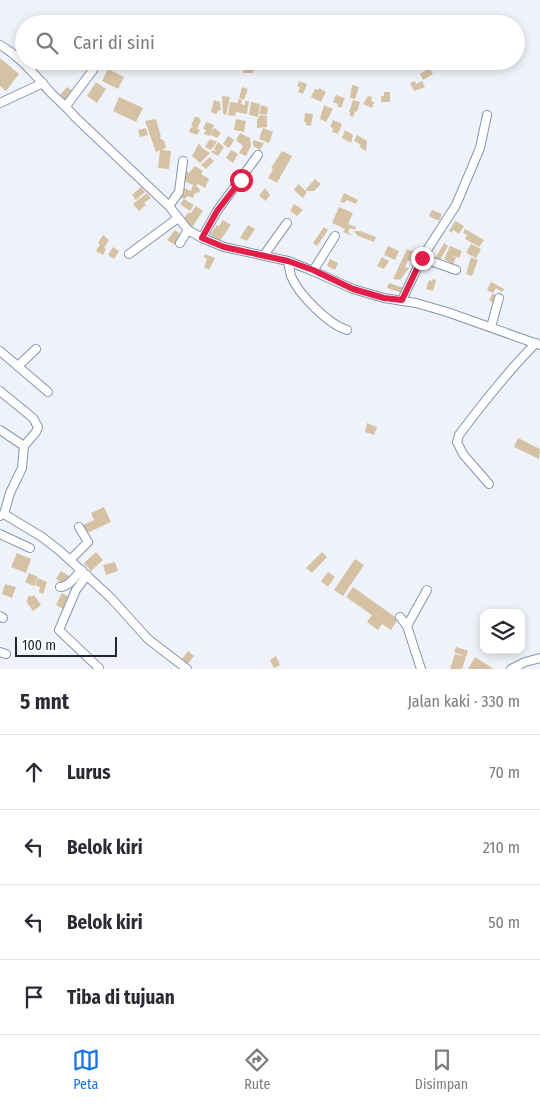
<!DOCTYPE html>
<html lang="id">
<meta charset="utf-8">
<style>
body{margin:0;font-family:"Fira Sans Condensed",sans-serif;background:#f7f7f7;color:#2b2b33}
.controls{position:absolute;right:15px;bottom:15px;display:grid;overflow:hidden;border-radius:10px;box-shadow:0 2px 8px #0003}
.controls button{width:45px;height:45px;display:grid;place-items:center;padding:0;border:0;border-bottom:1px solid #e1e1e2;background:#fff;color:#2b2b33;font:25px sans-serif}
.scale{position:absolute;left:15px;bottom:12px;width:102px;box-sizing:border-box;padding-left:5px;border:2px solid #202833;border-top:0;font-size:14px;line-height:18px;white-space:nowrap;color:#202833;-webkit-text-stroke:4px #fff;paint-order:stroke}
.stop{position:absolute;width:15px;height:15px;margin:-11px;border:4px solid #e11d48;border-radius:50%;background:#fff}
.stop.end{background:#e11d48;border-color:#fff;box-shadow:0 1px 5px #0008}
.list{margin:0;padding:0;list-style:none}
h2{display:flex;justify-content:space-between;align-items:center;height:65px;margin:0;padding:0 20px;font-size:21px}
h2 small{font-size:16px;font-weight:400;color:#7c7c81}
.list li{display:grid;grid-template-columns:32px 1fr auto;gap:15px;align-items:center;box-sizing:border-box;height:75px;padding:0 20px;border-top:1px solid #e1e1e2}
.list b{display:block;font-size:19px;white-space:nowrap}
.list em{font-size:16px;font-style:normal;color:#7c7c81}
.icon{flex:none;width:28px;height:28px;fill:none;stroke:currentColor;stroke-width:2;stroke-linecap:round;stroke-linejoin:round}
.map{position:relative;flex:none;width:540px;height:669px;overflow:hidden}
.search{position:absolute;background:#fff;box-shadow:0 2px 8px #0003;left:15px;right:15px;top:15px;height:55px;display:flex;align-items:center;gap:12px;box-sizing:border-box;padding:0 18px;border-radius:28px;color:#7c7c81;font-size:19px}
.sheet{height:365px;background:#fff}
nav{display:flex;justify-content:space-around;align-items:center;box-sizing:border-box;height:70px;border-top:1px solid #e1e1e2;background:#fff;font-size:14px;color:#7c7c81}
nav a{display:grid;justify-items:center;gap:2px}
nav .on{color:#1a73e8}
.map>svg:first-child{display:block}
</style>
<div class="map">
<svg width="540" height="669" viewBox="0 0 540 669">
<rect width="100%" height="100%" fill="#eff3f9"/>
<g fill="#d5c2a4">
<polygon points="0,58 19,74 6,91 0,86"/>
<polygon points="244,65 254,66 253,73 243,73"/>
<polygon points="429,68 433,74 423,80 420,74"/>
<polygon points="108,69 124,77 118,89 102,81"/>
<polygon points="299,81 307,84 303,94 298,92 300,87 297,86"/>
<polygon points="415,81 416,84 422,81 425,87 414,91 410,83"/>
<polygon points="96,82 106,89 97,103 87,96"/>
<polygon points="352,85 359,87 355,99 350,98"/>
<polygon points="67,87 73,91 66,100 60,95"/>
<polygon points="242,87 248,89 244,100 239,98"/>
<polygon points="319,88 326,92 321,102 311,97 315,89 318,90"/>
<polygon points="384,92 390,92 390,102 381,102 381,96 384,96"/>
<polygon points="336,95 345,98 341,108 337,106 338,104 333,102"/>
<polygon points="222,96 230,97 226,115 223,114"/>
<polygon points="368,96 372,97 371,101 374,102 372,108 363,104"/>
<polygon points="119,97 143,108 136,122 113,111"/>
<polygon points="238,99 242,100 241,104 245,105 245,101 249,101 247,114 236,112 235,116 228,115 230,102 238,103"/>
<polygon points="214,100 220,102 221,111 219,110 216,114 211,112"/>
<polygon points="353,100 360,102 357,112 355,111 353,117 350,116 350,112 349,112"/>
<polygon points="251,102 260,104 258,117 249,115"/>
<polygon points="261,105 268,107 267,115 259,114"/>
<polygon points="324,105 333,109 326,122 320,119"/>
<polygon points="305,113 313,114 311,126 306,125 306,122 304,122"/>
<polygon points="260,115 267,116 267,127 257,128 257,120"/>
<polygon points="195,117 198,117 201,120 197,129 200,130 197,135 189,132 190,129 193,126 191,125"/>
<polygon points="156,119 161,137 159,137 164,141 166,148 161,150 171,151 169,169 158,168 160,150 156,152 145,121"/>
<polygon points="236,119 246,121 244,132 234,130"/>
<polygon points="333,120 342,124 338,134 332,132 333,128 330,127"/>
<polygon points="206,122 214,125 212,131 215,128 221,133 217,138 211,135 212,131 210,136 204,134 206,130 203,129"/>
<polygon points="146,128 148,135 140,137 138,130"/>
<polygon points="263,128 273,132 269,143 259,139"/>
<polygon points="345,130 353,135 351,143 342,138"/>
<polygon points="240,133 250,138 251,146 246,156 239,153 243,146 236,140"/>
<polygon points="357,135 367,141 366,151 359,147 361,145 354,141"/>
<polygon points="228,136 234,140 229,148 223,144"/>
<polygon points="210,139 217,142 211,150 205,147"/>
<polygon points="253,140 264,143 260,150 253,146"/>
<polygon points="218,142 224,147 218,156 211,152 213,150 217,152 214,149"/>
<polygon points="199,143 202,148 210,153 200,163 192,156"/>
<polygon points="231,150 238,154 233,163 226,158"/>
<polygon points="282,151 292,156 277,183 268,178 273,169 271,168"/>
<polygon points="210,157 214,161 206,169 201,165"/>
<polygon points="195,166 203,171 201,174 209,179 205,188 198,184 196,186 199,188 200,192 195,193 193,198 188,196 184,199 180,197 184,188 191,191 193,185 184,181 186,178 184,177 187,171 189,173"/>
<polygon points="315,179 321,184 314,191 307,191 306,189"/>
<polygon points="298,184 307,192 303,198 294,190"/>
<polygon points="141,187 145,192 136,200 132,195"/>
<polygon points="265,188 270,195 266,201 259,196"/>
<polygon points="147,193 151,198 144,203 146,205 139,211 133,204"/>
<polygon points="344,193 358,200 356,204 347,200 344,203 340,202"/>
<polygon points="184,199 194,205 190,211 180,204"/>
<polygon points="294,204 303,210 297,216 290,211"/>
<polygon points="196,206 203,211 192,227 182,220 189,212 191,213"/>
<polygon points="339,207 353,213 348,224 356,227 355,230 350,228 348,232 353,236 343,232 345,229 332,223"/>
<polygon points="432,210 442,214 439,221 429,216"/>
<polygon points="223,220 231,225 219,242 210,235 217,225 219,226"/>
<polygon points="455,221 464,226 459,234 453,230 452,233 449,231"/>
<polygon points="248,225 255,229 247,241 240,238"/>
<polygon points="324,227 328,230 317,246 313,243"/>
<polygon points="465,229 484,240 479,247 465,239 467,235 463,233"/>
<polygon points="175,230 181,235 175,245 167,240"/>
<polygon points="354,231 360,231 376,237 374,242 358,236"/>
<polygon points="103,235 109,240 104,248 106,249 103,255 96,251 100,244 98,243"/>
<polygon points="444,243 448,246 440,260 436,257"/>
<polygon points="471,244 481,249 476,258 466,253"/>
<polygon points="388,246 399,251 395,260 384,255"/>
<polygon points="450,246 462,251 459,258 451,255 456,258 453,264 444,259"/>
<polygon points="113,247 119,251 114,259 108,255"/>
<polygon points="407,249 415,252 412,262 408,260 405,267 409,268 400,280 393,279"/>
<polygon points="205,254 215,258 209,270 204,267 207,259 204,257"/>
<polygon points="382,257 389,261 384,269 377,266"/>
<polygon points="471,257 478,260 472,276 466,274"/>
<polygon points="330,259 338,263 335,270 327,266"/>
<polygon points="433,279 436,280 433,291 426,289 429,280 432,281"/>
<polygon points="491,282 504,289 502,292 496,288 493,293 497,296 493,303 489,300 493,293 487,290"/>
<polygon points="389,283 404,288 402,293 387,288"/>
<polygon points="367,423 377,427 374,435 365,432"/>
<polygon points="518,438 540,449 539,459 514,447"/>
<polygon points="104,507 111,522 85,534 81,526 94,520 91,513"/>
<polygon points="96,552 103,560 91,571 84,563"/>
<polygon points="322,552 327,557 312,573 306,568"/>
<polygon points="17,553 31,559 26,573 11,567"/>
<polygon points="355,559 364,565 343,596 334,590"/>
<polygon points="115,562 118,571 106,575 103,565"/>
<polygon points="61,571 69,576 64,584 56,579"/>
<polygon points="328,572 335,577 328,587 321,581"/>
<polygon points="29,573 38,577 34,586 25,582"/>
<polygon points="38,578 47,582 43,594 39,592 40,587 35,585"/>
<polygon points="5,584 16,587 12,598 2,594"/>
<polygon points="353,587 398,619 391,630 382,624 378,630 367,622 372,615 346,597"/>
<polygon points="62,593 69,597 63,609 56,605"/>
<polygon points="30,595 31,597 34,595 41,605 33,611 26,601 28,600 27,598"/>
<polygon points="456,647 468,651 466,657 454,652"/>
<polygon points="188,651 194,656 187,665 181,660"/>
<polygon points="455,654 466,657 462,669 450,669"/>
<polygon points="276,656 280,665 274,668 270,660"/>
<polygon points="475,657 494,669 468,669"/>
</g>
<g fill="none" stroke-linecap="round" stroke-linejoin="round">
<g stroke="#8297b1" stroke-width="10">
<g id="minor">
<path d="M0 45C21 57 35 75 51 93 59 101 68 108 75 117L169 206 188 230 202 238 224 247 288 261 313 271 353 289 384 298 416 303 447 312 540 345"/>
<polyline points="18,58 24,47"/>
<polyline points="0,103 43,83"/>
<polyline points="66,106 93,70"/>
<polyline points="169,206 179,192 183,161"/>
<polyline points="202,238 217,211 258,155"/>
<polyline points="180,243 188,230"/>
<polyline points="129,254 178,218"/>
<polyline points="264,255 287,223"/>
<polyline points="422,258 456,270"/>
<path d="M288 261C289 266 290 272 291 276 299 295 328 324 347 330"/>
<polyline points="313,271 335,236"/>
<polyline points="402,300 422,258 456,205 480,148 487,115"/>
<polyline points="491,327 499,298"/>
<polyline points="0,351 48,392"/>
<polyline points="18,366 36,349"/>
<polyline points="0,391 33,418 38,427 36,432 24,446 0,430"/>
<path d="M489 484 463 454 457 442 459 435C483 403 507 372 536 343"/>
<polyline points="4,514 42,537 60,551 111,598 148,639 187,669"/>
<polyline points="0,516 4,514 10,493 22,468 24,446"/>
<polyline points="0,534 30,548"/>
<polyline points="70,560 88,542 79,527"/>
<polyline points="87,575 76,590 59,630 99,668"/>
<path d="M60 587C69 587 75 576 82 570"/>
<polyline points="0,616 3,618"/>
<polyline points="400,617 407,626"/>
<polyline points="0,652 6,654"/>
<polyline points="421,669 407,626 427,590"/>
<polyline points="511,669 525,662 540,658"/>
</g>
</g>
<use href="#minor" stroke="#fff" stroke-width="8"/>
</g>
<g fill="none" stroke-linecap="round" stroke-linejoin="round">
<polyline stroke="#e11d48" stroke-width="6" points="241,180 217,211 202,238 224,247 288,261 313,270 353,289 384,298 402,300 422,258"/>
</g>
</svg>
<div class="controls">
<button><svg class="icon" aria-label="layers" viewBox="0 0 24 24"><path d="M12 4l9 5-9 5-9-5zM3 14l9 5 9-5"/></svg></button>
</div>
<div class="scale">100 m</div>
<div class="stop" style="left:241px;top:180px"></div>
<div class="stop end" style="left:422px;top:258px"></div>
<div class="search"><svg class="icon" aria-label="search" viewBox="0 0 24 24"><circle cx="10" cy="10" r="6"/><path d="M15 15l6 6"/></svg>Cari di sini</div>
</div>
<section class="sheet">
<h2>5 mnt<small>Jalan kaki · 330 m</small></h2>
<ul class="list">
<li><svg class="icon" aria-label="ahead" viewBox="0 0 24 24"><path d="M12 20V5M6 11l6-6 6 6"/></svg><div><b>Lurus</b></div><em>70 m</em></li>
<li><svg class="icon" aria-label="left" viewBox="0 0 24 24"><path d="M17 20v-9H6M10 6l-5 5 5 5"/></svg><div><b>Belok kiri</b></div><em>210 m</em></li>
<li><svg class="icon" aria-label="left" viewBox="0 0 24 24"><path d="M17 20v-9H6M10 6l-5 5 5 5"/></svg><div><b>Belok kiri</b></div><em>50 m</em></li>
<li><svg class="icon" aria-label="arrive" viewBox="0 0 24 24"><path d="M6 21V4h12l-3 4 3 4H6"/></svg><div><b>Tiba di tujuan</b></div></li>
</ul>
</section>
<nav>
<a class="on"><svg class="icon" aria-label="map" viewBox="0 0 24 24"><path d="M3 6l6-2 6 2 6-2v14l-6 2-6-2-6 2zM9 4v14M15 6v14"/></svg>Peta</a>
<a><svg class="icon" aria-label="directions" viewBox="0 0 24 24"><path d="M12 3l9 9-9 9-9-9zM9 14v-3h6M13 9l2 2-2 2"/></svg>Rute</a>
<a><svg class="icon" aria-label="saved" viewBox="0 0 24 24"><path d="M7 4h10v16l-5-4-5 4z"/></svg>Disimpan</a>
</nav>
